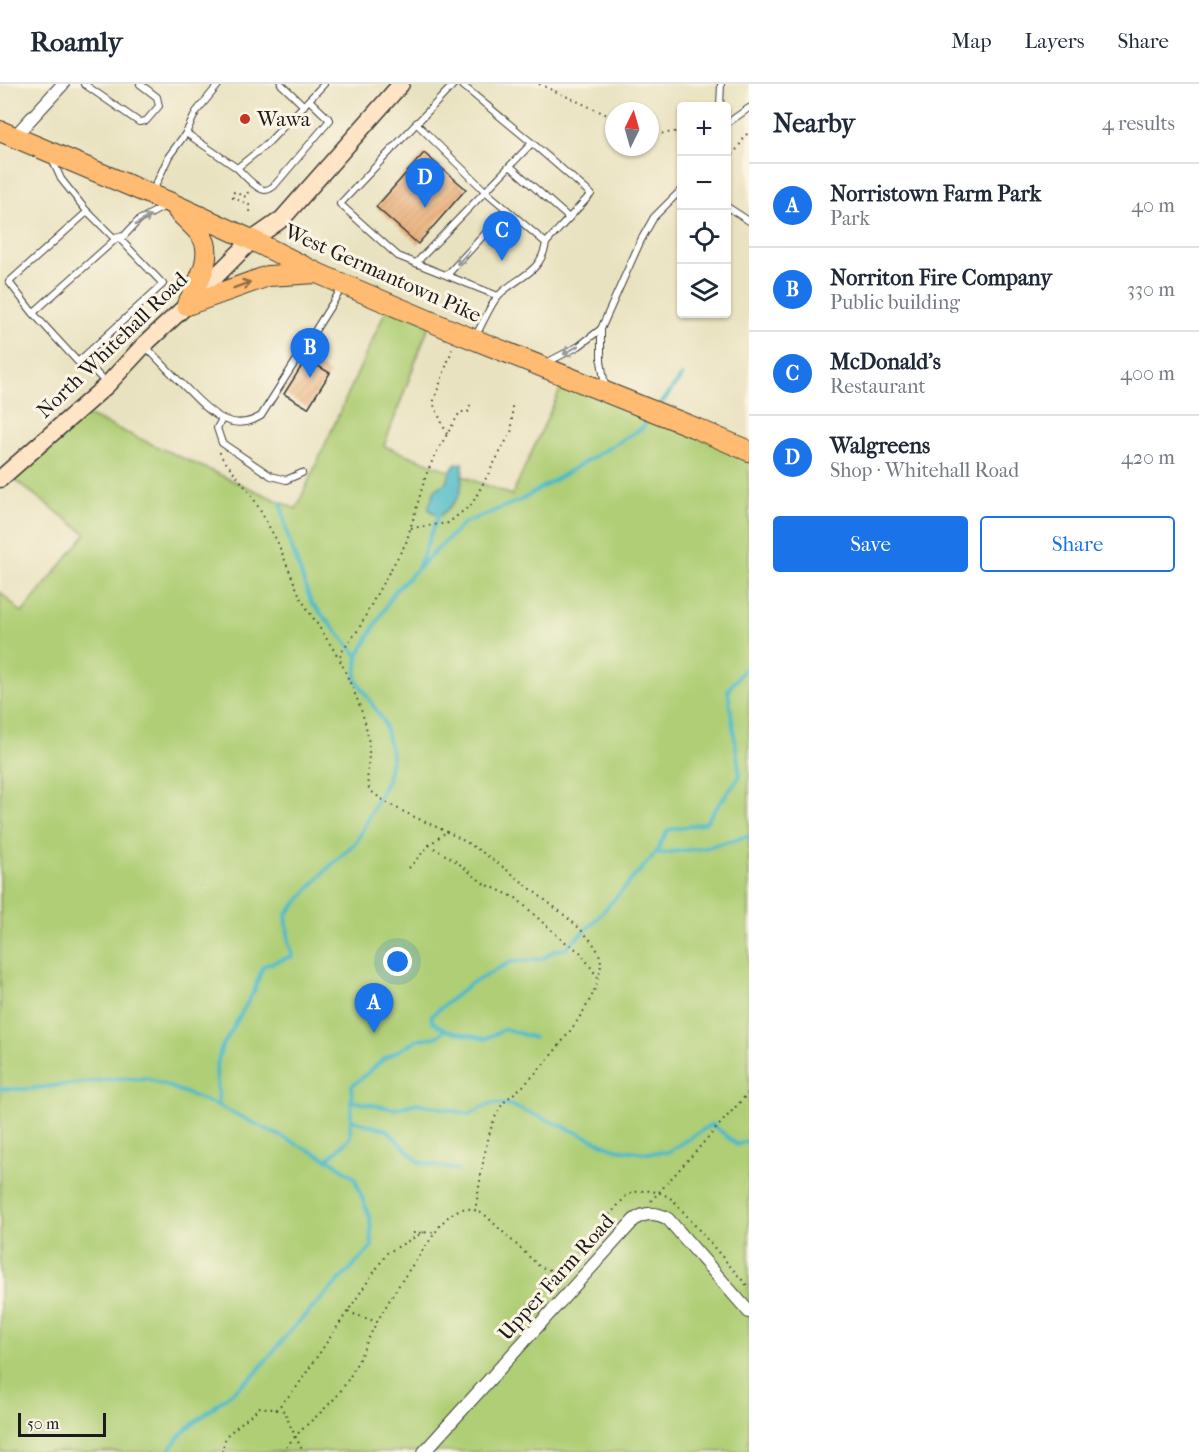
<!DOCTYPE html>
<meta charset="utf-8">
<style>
body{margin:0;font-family:"IM FELL French Canon",serif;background:#f2f2f3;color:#1f2937}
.controls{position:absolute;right:18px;top:18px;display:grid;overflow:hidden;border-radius:6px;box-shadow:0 2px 4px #0004}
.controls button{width:54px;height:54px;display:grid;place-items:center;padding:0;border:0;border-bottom:2px solid #e0e1e3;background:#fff;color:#1f2937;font:30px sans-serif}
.compass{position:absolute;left:605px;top:18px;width:54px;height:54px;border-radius:50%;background:#fff;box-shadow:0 2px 4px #0004;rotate:5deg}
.scale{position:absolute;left:18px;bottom:15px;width:88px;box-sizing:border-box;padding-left:6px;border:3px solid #1c1c1c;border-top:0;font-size:16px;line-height:21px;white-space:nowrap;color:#1c1c1c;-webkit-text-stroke:4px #fcf5e5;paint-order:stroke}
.you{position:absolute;left:398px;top:878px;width:21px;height:21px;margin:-15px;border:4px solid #fff;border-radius:50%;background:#1a73e8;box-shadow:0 0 0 9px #1a73e833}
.badge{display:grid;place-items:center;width:39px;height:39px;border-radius:50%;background:#1a73e8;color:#fff;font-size:20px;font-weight:700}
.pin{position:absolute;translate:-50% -50px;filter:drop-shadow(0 2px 3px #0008)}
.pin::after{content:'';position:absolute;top:32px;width:21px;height:18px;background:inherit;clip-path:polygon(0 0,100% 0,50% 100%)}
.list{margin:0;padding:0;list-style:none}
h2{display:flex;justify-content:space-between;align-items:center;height:78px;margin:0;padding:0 24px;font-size:26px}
h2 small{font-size:20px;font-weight:400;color:#747a83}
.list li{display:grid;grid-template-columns:39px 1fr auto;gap:18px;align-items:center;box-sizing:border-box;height:84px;padding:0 24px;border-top:2px solid #e0e1e3}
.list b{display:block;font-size:22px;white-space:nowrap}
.list p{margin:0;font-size:20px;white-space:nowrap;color:#747a83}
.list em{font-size:20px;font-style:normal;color:#747a83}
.actions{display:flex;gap:12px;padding:18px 24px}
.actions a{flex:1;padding:14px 0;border:2px solid #1a73e8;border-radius:6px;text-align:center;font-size:21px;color:#1a73e8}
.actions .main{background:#1a73e8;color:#fff}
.icon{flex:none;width:33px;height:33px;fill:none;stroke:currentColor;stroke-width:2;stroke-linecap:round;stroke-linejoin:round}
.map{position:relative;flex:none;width:749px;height:1368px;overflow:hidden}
header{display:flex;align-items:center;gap:36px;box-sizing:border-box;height:84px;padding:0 30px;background:#fff;border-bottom:2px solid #e0e1e3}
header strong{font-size:28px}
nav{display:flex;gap:33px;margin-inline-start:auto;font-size:21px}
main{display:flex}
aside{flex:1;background:#fff}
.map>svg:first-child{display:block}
</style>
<header>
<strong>Roamly</strong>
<nav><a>Map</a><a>Layers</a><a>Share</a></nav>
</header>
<main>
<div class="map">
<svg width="749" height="1368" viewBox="0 0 749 1368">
<defs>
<pattern id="building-hatch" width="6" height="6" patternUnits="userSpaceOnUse" patternTransform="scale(1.5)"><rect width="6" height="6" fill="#e7a66c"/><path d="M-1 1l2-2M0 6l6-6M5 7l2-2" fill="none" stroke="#c68e5d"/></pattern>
</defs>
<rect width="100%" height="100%" fill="#fcf5e5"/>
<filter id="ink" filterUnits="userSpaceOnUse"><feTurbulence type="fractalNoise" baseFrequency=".0167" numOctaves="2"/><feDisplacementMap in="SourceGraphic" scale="12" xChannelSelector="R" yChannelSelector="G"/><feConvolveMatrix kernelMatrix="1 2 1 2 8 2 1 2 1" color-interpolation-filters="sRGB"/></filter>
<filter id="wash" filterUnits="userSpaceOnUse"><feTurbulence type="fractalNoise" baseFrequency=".008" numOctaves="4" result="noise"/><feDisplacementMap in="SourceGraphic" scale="24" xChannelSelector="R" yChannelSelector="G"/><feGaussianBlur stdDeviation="1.35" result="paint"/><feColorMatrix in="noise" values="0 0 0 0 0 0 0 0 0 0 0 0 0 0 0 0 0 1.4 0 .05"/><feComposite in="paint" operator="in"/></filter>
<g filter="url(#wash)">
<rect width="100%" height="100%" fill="#e9e2c0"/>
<polygon fill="#afce75" stroke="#667548" stroke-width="1.5" points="390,217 430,239 384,362 512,411 566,293 749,369 749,1368 0,1368 0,508 22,529 86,450 7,390 85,330 296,425"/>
<path fill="#4cb9c7" stroke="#346a72" stroke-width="1.5" d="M463 379C462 407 463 413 440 432L433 429 428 424 435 406 447 398 451 386 456 380Z"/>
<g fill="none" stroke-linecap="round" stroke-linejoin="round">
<g stroke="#4cb9c7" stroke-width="4">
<polyline points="659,322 682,292"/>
<polyline points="281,419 288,453 311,518 358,572"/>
<polyline points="418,484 440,427"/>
<polyline points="655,770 668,746 705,739 740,692 728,606 749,579"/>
<polyline points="445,946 485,955 505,945 534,954"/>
<polyline points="0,1005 29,1005 112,995 147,994 219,1022 333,1078 354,1093 370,1134 372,1163 290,1247 255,1290 184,1347 167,1368"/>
<polyline points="351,1017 395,1025 417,1019 469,1030 492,1019 510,1021 560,1041 615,1065 647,1069 668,1068 712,1040 737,1061 749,1056"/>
<polyline points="219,1022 216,985 221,965 254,907 263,882 293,872 289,859 286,831 325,787 357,757 387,696 392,672 384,638 356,595 358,572 394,508 464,439 521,416 642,344 650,333"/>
<polyline points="351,1036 387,1046 419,1078 458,1086"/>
<polyline points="327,1076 350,1054 352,1002 384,975 419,955 436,953 445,946 433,938 431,932 470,900 511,878 542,875 555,866 565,865 592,840 655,770 704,764 749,752"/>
</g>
</g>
<g id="blocks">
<g fill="url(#building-hatch)">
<polygon points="424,69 466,105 418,160 376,123"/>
<polygon points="306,275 330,289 308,324 284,310"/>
</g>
</g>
</g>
<g filter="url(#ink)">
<use href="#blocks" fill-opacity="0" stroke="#3b3a35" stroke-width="1.5"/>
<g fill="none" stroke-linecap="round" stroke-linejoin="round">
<g stroke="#3b3a35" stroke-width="8">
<g id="service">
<polyline points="84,0 139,38 146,37 159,22 157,13 140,0"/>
<polyline points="281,0 304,22"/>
<polyline points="454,0 340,120 398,172 498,212"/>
<polyline points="720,22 721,0"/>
<polyline points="416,39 485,107 546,159 591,110 532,59"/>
<polyline points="726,40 749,24"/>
<polyline points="186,49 237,84 267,60 324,0"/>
<polyline points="52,75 61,95 85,125 113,153 124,152 139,136 167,121"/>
<polyline points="510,82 569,134"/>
<path d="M237 84C243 90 257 106 265 106 269 106 271 104 274 102L330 36 309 16"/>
<polyline points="152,109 169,72 186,49 196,28 219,0"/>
<polyline points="726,122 749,137"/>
<polyline points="416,179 532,59 461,0"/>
<polyline points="447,191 507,126"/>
<polyline points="33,229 78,278 163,200 118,153 33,229 9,198 87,128"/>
<path d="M475 253C481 243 492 217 499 211 518 192 541 190 546 159"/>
<path d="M145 262C157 274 169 287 181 299 203 320 227 353 261 332L342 204"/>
<polyline points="82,274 107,300"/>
<polyline points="546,279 579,262 601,245"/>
<polyline points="605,302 601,277 601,245 641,156 654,133 682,105"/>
<polyline points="222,335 217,344 222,359 271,392 286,396 302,389"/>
</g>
</g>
<g stroke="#3b3a35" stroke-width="14">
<g id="minor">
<polyline points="14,53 63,0"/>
<path d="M424 1368 634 1136C645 1128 656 1128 668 1135L749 1228"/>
</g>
</g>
<g stroke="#3b3a35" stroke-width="19">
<polyline id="secondary" points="0,395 107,301 144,261 187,221 252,156 282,135 401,0"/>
</g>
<g stroke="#3b3a35" stroke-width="22">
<g id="primary">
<polyline points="0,47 171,119 252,156 317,189 458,249 693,343 749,367"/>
<path d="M178 127C186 135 195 143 201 151 216 171 196 202 187 221"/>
<polyline points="187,221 268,192 317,189"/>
</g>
</g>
<g stroke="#3b3a35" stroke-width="2" stroke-dasharray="1.5 4.5" stroke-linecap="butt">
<polyline points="539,0 614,34"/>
<path d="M650 48C661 52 670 47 682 48"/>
<polyline points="726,81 747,50 749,50"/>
<polyline points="248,108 246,113 234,108 232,113 249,121 251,132"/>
<path d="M470 321 468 328H460L435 371 426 391 406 459 380 504 358 546 343 566 339 574C351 601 368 634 369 664 370 673 365 697 369 704 371 707 373 709 376 711 401 730 437 741 464 757 492 773 516 793 541 813 558 826 591 850 599 870 602 877 601 885 599 892 592 925 549 976 525 1000 518 1007 508 1013 502 1021 485 1044 481 1098 475 1126"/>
<polyline points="447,350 433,319 453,263"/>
<polyline points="220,368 220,371 251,410 277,457 301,515 339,574"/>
<polyline points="411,444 448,439 472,420 512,346 512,322"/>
<polyline points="429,761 457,778 483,799 516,814 561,855 580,868 599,895"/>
<polyline points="409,784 429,761 446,748"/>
<polyline points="651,1117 749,1008"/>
<polyline points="413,1149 434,1148"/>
<polyline points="348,1228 377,1238"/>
<polyline points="276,1326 296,1304 387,1169 424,1148"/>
<polyline points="222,1368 226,1352 260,1323 285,1327 289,1339 303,1368"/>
<path d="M283 1368C299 1343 325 1329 342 1305 357 1284 365 1259 378 1236 393 1209 410 1184 428 1159 436 1148 445 1131 459 1126 468 1122 477 1127 485 1131L539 1182 546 1185 552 1186 559 1184 565 1179 579 1166 626 1112C641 1103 661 1106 674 1117L749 1204"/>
</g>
<use href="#service" stroke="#fff" stroke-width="6"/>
<use href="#minor" stroke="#fff" stroke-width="12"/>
<use href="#secondary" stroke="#ffe4c6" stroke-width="16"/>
<use href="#primary" stroke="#febb71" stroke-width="20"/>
</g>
<defs><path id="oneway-shaft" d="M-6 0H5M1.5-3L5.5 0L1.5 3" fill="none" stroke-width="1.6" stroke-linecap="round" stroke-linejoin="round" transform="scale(1.5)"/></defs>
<g stroke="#999">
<use href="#oneway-shaft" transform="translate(143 136) rotate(-34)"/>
<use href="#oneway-shaft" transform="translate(463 174) rotate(133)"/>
<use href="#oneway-shaft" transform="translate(571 266) rotate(150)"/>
</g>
<use stroke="#8d6c46" href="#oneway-shaft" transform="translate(242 201) rotate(-20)"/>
</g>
<circle fill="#c8321e" stroke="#fcf5e5" stroke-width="2" cx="245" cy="35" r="6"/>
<g text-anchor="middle" stroke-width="6" stroke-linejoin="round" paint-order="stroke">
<g font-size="21" fill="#1c1c1c" stroke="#fcf5e5" text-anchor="start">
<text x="257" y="42">Wawa</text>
</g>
<g font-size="21" fill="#1c1c1c" stroke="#fcf5e5">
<text transform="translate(383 189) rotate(24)" y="7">West Germantown Pike</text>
<text transform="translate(112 261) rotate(-44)" y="7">North Whitehall Road</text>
<text transform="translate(556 1193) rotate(-48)" y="7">Upper Farm Road</text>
</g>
</g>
</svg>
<div class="controls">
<button>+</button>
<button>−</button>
<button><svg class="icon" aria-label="locate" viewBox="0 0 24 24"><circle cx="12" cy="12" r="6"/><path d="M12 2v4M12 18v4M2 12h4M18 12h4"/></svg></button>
<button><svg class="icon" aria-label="layers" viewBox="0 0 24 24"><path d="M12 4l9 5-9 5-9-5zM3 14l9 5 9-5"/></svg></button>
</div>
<svg class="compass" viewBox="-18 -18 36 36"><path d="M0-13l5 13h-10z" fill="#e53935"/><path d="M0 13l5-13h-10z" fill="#747a83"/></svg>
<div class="scale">50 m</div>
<div class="you"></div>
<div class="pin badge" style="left:374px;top:949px">A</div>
<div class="pin badge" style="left:310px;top:294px">B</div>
<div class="pin badge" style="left:502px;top:177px">C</div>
<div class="pin badge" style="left:425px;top:124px">D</div>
</div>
<aside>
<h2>Nearby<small>4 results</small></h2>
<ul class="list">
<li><span class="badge">A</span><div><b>Norristown Farm Park</b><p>Park</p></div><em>40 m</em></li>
<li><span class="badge">B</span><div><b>Norriton Fire Company</b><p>Public building</p></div><em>330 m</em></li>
<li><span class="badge">C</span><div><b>McDonald's</b><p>Restaurant</p></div><em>400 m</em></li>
<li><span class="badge">D</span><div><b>Walgreens</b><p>Shop · Whitehall Road</p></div><em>420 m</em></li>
</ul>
<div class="actions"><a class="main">Save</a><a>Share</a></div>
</aside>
</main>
